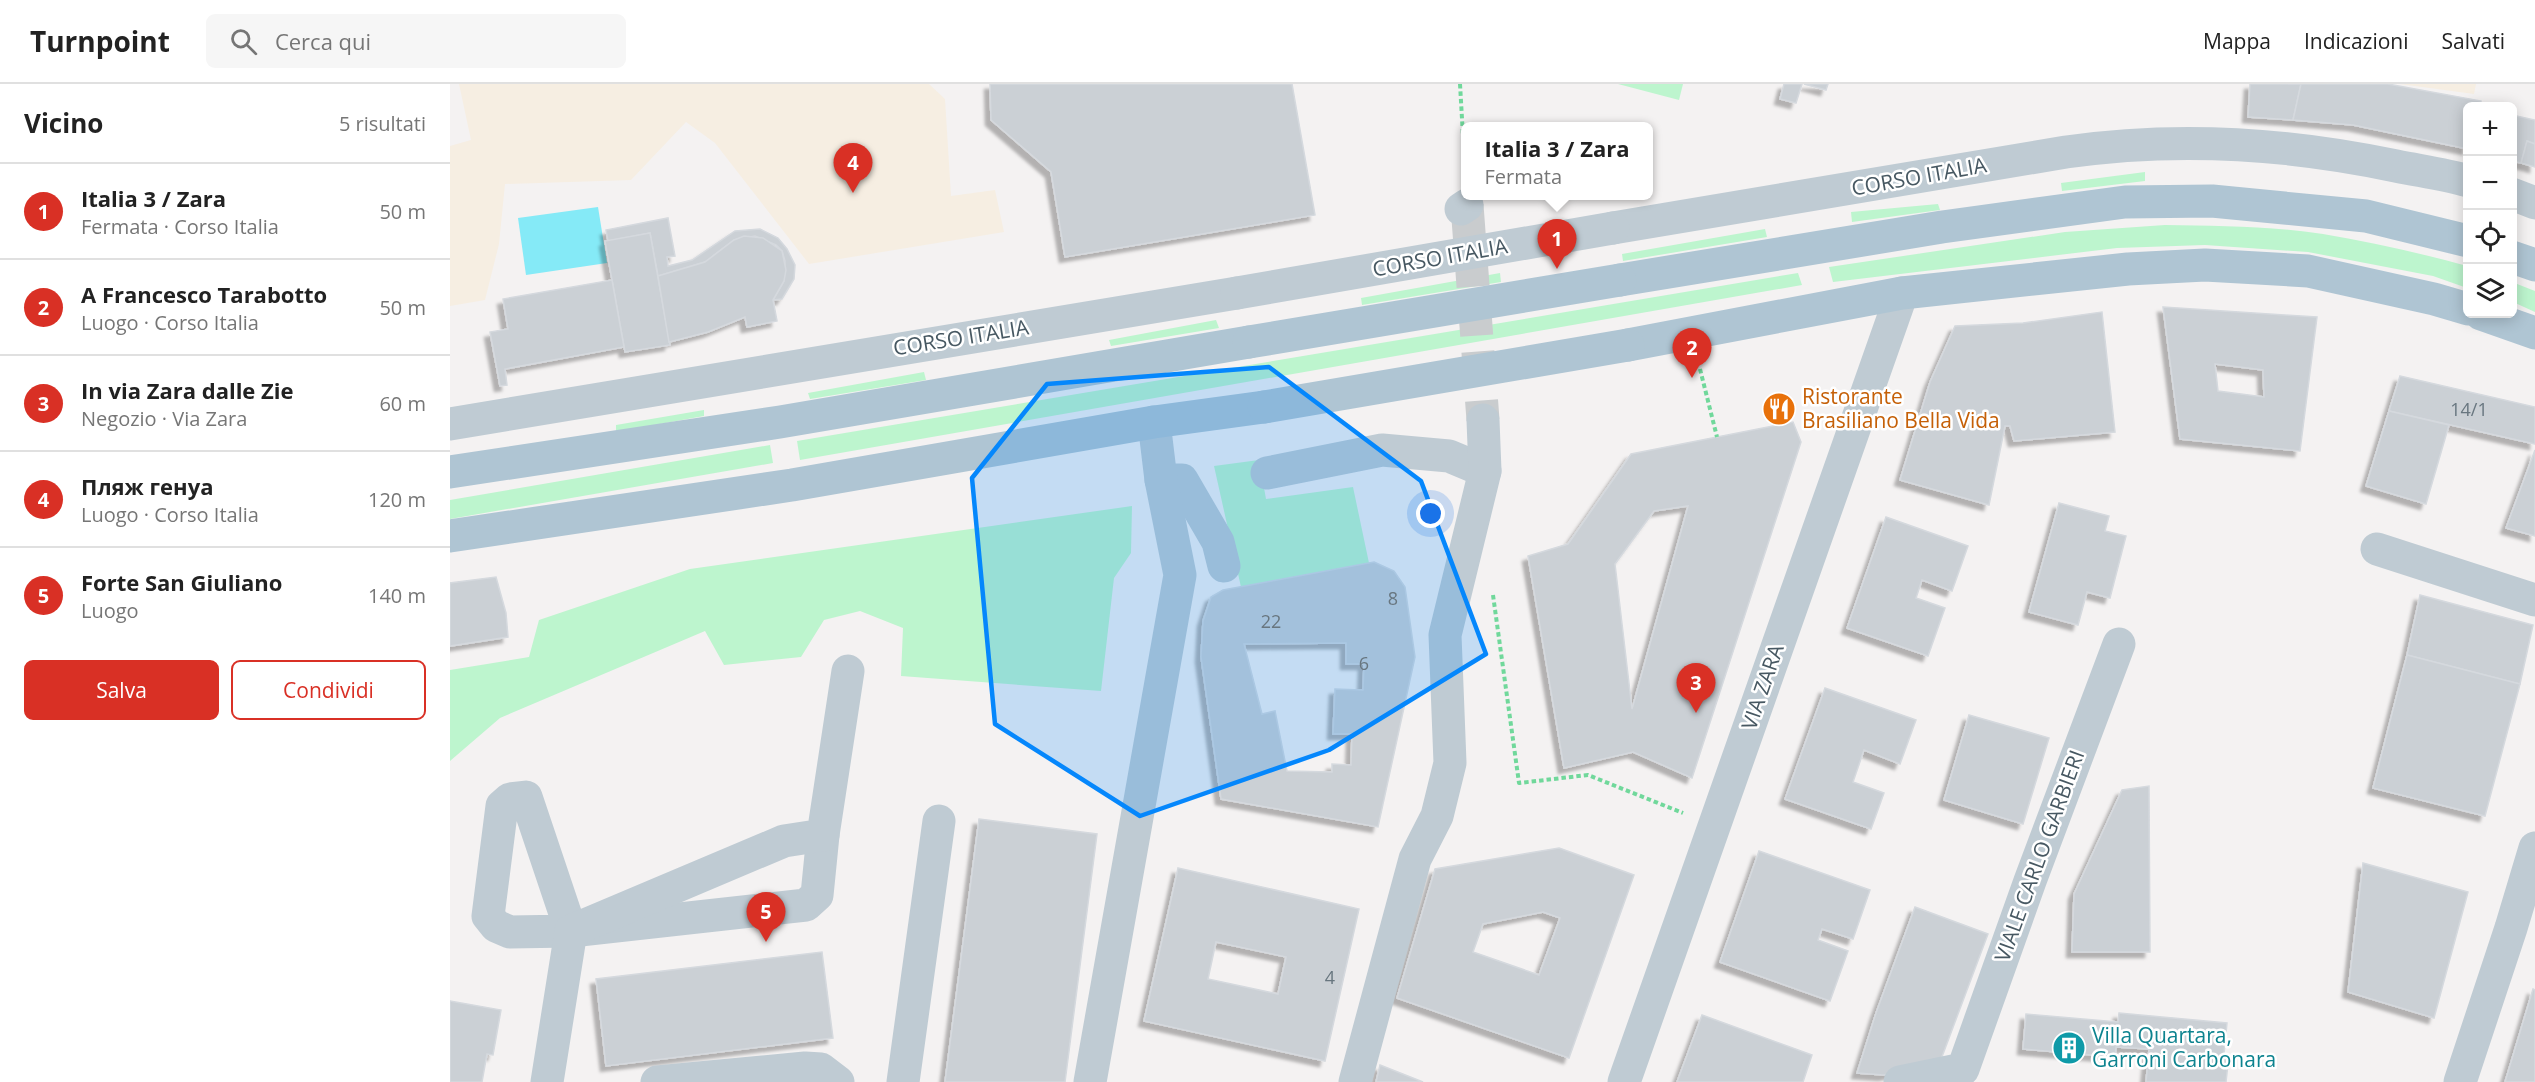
<!DOCTYPE html>
<html lang="it">
<meta charset="utf-8">
<style>
body{margin:0;font-family:"Open Sans",sans-serif;background:#f6f6f6;color:#222}
.controls{position:absolute;right:18px;top:18px;display:grid;overflow:hidden;border-radius:9px;box-shadow:0 3px 15px #0003}
.controls button{width:54px;height:54px;display:grid;place-items:center;padding:0;border:0;border-bottom:2px solid #e0e0e0;background:#fff;color:#222;font:30px sans-serif}
.you{position:absolute;left:981px;top:430px;width:21px;height:21px;margin:-15px;border:4px solid #fff;border-radius:50%;background:#1a73e8;box-shadow:0 0 0 9px #1a73e833}
.badge{display:grid;place-items:center;width:39px;height:39px;border-radius:50%;background:#d93025;color:#fff;font-size:20px;font-weight:700}
.pin{position:absolute;translate:-50% -50px;filter:drop-shadow(0 2px 3px #0008)}
.pin::after{content:'';position:absolute;top:32px;width:21px;height:18px;background:inherit;clip-path:polygon(0 0,100% 0,50% 100%)}
.popup{position:absolute;left:1011px;top:38px;width:192px;height:78px;box-sizing:border-box;display:grid;place-content:center;border-radius:9px;background:#fff;filter:drop-shadow(0 2px 4px #0005);font-size:20px;white-space:nowrap;color:#767676}
.popup b{font-size:22px;color:#222}
.popup::after{content:'';position:absolute;left:50%;top:100%;margin-left:-12px;border:12px solid transparent;border-top-color:#fff}
.list{margin:0;padding:0;list-style:none}
h2{display:flex;justify-content:space-between;align-items:center;height:78px;margin:0;padding:0 24px;font-size:26px}
h2 small{font-size:20px;font-weight:400;color:#767676}
.list li{display:grid;grid-template-columns:39px 1fr auto;gap:18px;align-items:center;box-sizing:border-box;height:96px;padding:0 24px;border-top:2px solid #e0e0e0}
.list b{display:block;font-size:22px;white-space:nowrap}
.list p{margin:0;font-size:20px;white-space:nowrap;color:#767676}
.list em{font-size:20px;font-style:normal;color:#767676}
.actions{display:flex;gap:12px;padding:18px 24px}
.actions a{flex:1;padding:14px 0;border:2px solid #d93025;border-radius:9px;text-align:center;font-size:21px;color:#d93025}
.actions .main{background:#d93025;color:#fff}
.icon{flex:none;width:33px;height:33px;fill:none;stroke:currentColor;stroke-width:2;stroke-linecap:round;stroke-linejoin:round}
.map{position:relative;flex:none;width:2085px;height:998px;overflow:hidden}
header{display:flex;align-items:center;gap:36px;box-sizing:border-box;height:84px;padding:0 30px;background:#fff;border-bottom:2px solid #e0e0e0}
header strong{font-size:28px}
nav{display:flex;gap:33px;margin-inline-start:auto;font-size:21px}
.search{width:420px;height:54px;background:#f6f6f6;display:flex;align-items:center;gap:15px;box-sizing:border-box;padding:0 21px;border-radius:9px;color:#767676;font-size:22px}
main{display:flex}
aside{flex:1;background:#fff}
.map>svg:first-child{display:block}
</style>
<header>
<strong>Turnpoint</strong>
<div class="search"><svg class="icon" aria-label="search" viewBox="0 0 24 24"><circle cx="10" cy="10" r="6"/><path d="M15 15l6 6"/></svg>Cerca qui</div>
<nav><a>Mappa</a><a>Indicazioni</a><a>Salvati</a></nav>
</header>
<main>
<aside>
<h2>Vicino<small>5 risultati</small></h2>
<ul class="list">
<li><span class="badge">1</span><div><b>Italia 3 / Zara</b><p>Fermata · Corso Italia</p></div><em>50 m</em></li>
<li><span class="badge">2</span><div><b>A Francesco Tarabotto</b><p>Luogo · Corso Italia</p></div><em>50 m</em></li>
<li><span class="badge">3</span><div><b>In via Zara dalle Zie</b><p>Negozio · Via Zara</p></div><em>60 m</em></li>
<li><span class="badge">4</span><div><b>Пляж генуа</b><p>Luogo · Corso Italia</p></div><em>120 m</em></li>
<li><span class="badge">5</span><div><b>Forte San Giuliano</b><p>Luogo</p></div><em>140 m</em></li>
</ul>
<div class="actions"><a class="main">Salva</a><a>Condividi</a></div>
</aside>
<div class="map">
<svg width="2085" height="998" viewBox="0 0 2085 998">
<defs>
<filter id="shadow"><feDropShadow dx="-5.5" dy="5.5" stdDeviation="1.5" flood-color="#0004"/></filter>
</defs>
<rect width="100%" height="100%" fill="#f4f2f2"/>
<g fill="#bdf5ce">
<polygon points="1168,0 1233,0 1229,16"/>
<polygon points="1695,88 1695,97 1612,107 1611,99"/>
<polygon points="1488,120 1490,126 1402,138 1401,128"/>
<path d="M1715 141C1767 142 1821 142 1873 150 1921 158 1970 169 2017 182V204L1983 192 1858 168 1755 161 1667 164 1383 198 1379 183 1615 148Z"/>
<polygon points="1315,145 1317,153 1173,177 1172,170"/>
<polygon points="1050,189 1051,198 912,221 911,214"/>
<polygon points="1348,189 1352,201 350,376 347,357"/>
<polygon points="2062,198 2085,207 2085,228 2063,218"/>
<polygon points="766,236 769,244 661,262 659,256"/>
<polygon points="474,288 476,296 360,315 358,309"/>
<polygon points="254,326 254,332 166,348 166,341"/>
<polygon points="320,361 323,379 0,435 0,416"/>
<polygon points="809,376 816,415 903,403 919,479 791,503 764,382"/>
<polygon points="682,422 681,469 664,494 651,607 451,592 453,544 410,527 374,536 351,573 274,581 255,547 50,634 0,677 0,586 79,573 89,536 240,485"/>
</g>
<g fill="#f6eee2">
<polygon points="9,0 479,0 495,15 501,112 545,106 554,148 359,180 265,59 236,38 181,96 55,100 49,160 35,216 0,222 0,62 21,56"/>
<polygon points="1950,0 2026,0 2024,10"/>
</g>
<polygon fill="#85eaf7" points="148,123 157,179 76,191 68,134"/>
<g fill="#cbd0d5" stroke="#d5d9de" stroke-width="1.5" fill-rule="evenodd" filter="url(#shadow)">
<polygon points="540,0 842,0 865,131 615,173 601,88 541,36"/>
<polygon points="1334,0 1352,0 1346,19 1330,15"/>
<polygon points="1354,0 1378,0 1376,6"/>
<polygon points="1800,0 1851,0 1843,36 1798,33"/>
<polygon points="1838,0 1938,0 2031,17 2030,22 2018,22 2018,65 1903,41 1843,36 1851,0"/>
<polygon points="2062,31 2085,36 2085,60 2077,57 2071,79 2062,77"/>
<polygon points="2077,57 2085,60 2085,83 2071,79"/>
<polygon points="218,134 225,172 217,173 218,182 242,176 285,147 310,145 328,154 337,165 345,181 344,195 332,215 323,216 334,197 335,177 332,167 326,161 305,152 284,156 255,178 208,192 200,149 158,157 156,146"/>
<polygon points="200,149 220,261 175,268 155,157"/>
<polygon points="294,152 313,154 332,167 336,186 334,197 323,216 327,237 297,243 295,233 258,248 219,258 208,192 255,178 284,156"/>
<polygon points="162,196 174,263 55,285 57,301 50,302 40,248 58,245 53,215"/>
<path d="M1713 223 1867 233 1850 367 1730 355ZM1765 280 1813 286 1814 313 1768 307Z"/>
<polygon points="1652,228 1665,348 1564,357 1560,342 1555,342 1539,421 1450,396 1480,298 1505,242 1573,239"/>
<polygon points="1950,292 2085,323 2085,360 1939,327"/>
<polygon points="1939,327 1999,341 1976,420 1916,402"/>
<path d="M1343 338 1351 358 1242 694 1183 668 1114 684 1078 472 1118 460 1181 370ZM1238 422 1182 625 1165 480 1204 427Z"/>
<polygon points="2085,366 2085,452 2056,444"/>
<polygon points="1609,419 1659,432 1655,447 1676,452 1660,514 1637,508 1628,541 1579,528"/>
<polygon points="1436,433 1518,462 1502,507 1472,496 1466,514 1495,524 1478,572 1397,544"/>
<path d="M924 478 944 487 955 503 965 573 928 743 771 715 751 573 753 537 761 513 773 506ZM896 559V580H914L913 606 885 605 883 650H902L901 681 882 680V688L837 687 825 627 812 630 794 560Z"/>
<polygon points="46,493 56,529 58,553 0,562 0,499"/>
<polygon points="1970,511 2083,541 2070,600 1957,571"/>
<polygon points="1957,571 2070,600 2035,732 1923,704"/>
<polygon points="1375,604 1466,636 1450,680 1414,666 1403,698 1434,709 1421,745 1335,715"/>
<polygon points="1519,631 1599,654 1573,740 1494,716"/>
<polygon points="1699,702 1700,868 1622,868 1624,810 1672,706"/>
<polygon points="529,735 647,750 615,998 495,998"/>
<path d="M1109 764 1184 791 1119 974 947 914 985 785ZM1093 828 1110 834 1089 891 1023 868 1033 840Z"/>
<polygon points="1309,767 1420,806 1403,855 1372,845 1368,856 1398,867 1380,917 1270,878"/>
<polygon points="1913,779 2018,808 1984,934 1898,908"/>
<path d="M728 784 909 825 875 977 694 937ZM766 858 836 873 828 910 758 895Z"/>
<polygon points="1465,823 1538,850 1490,978 1434,991 1407,989 1426,929"/>
<polygon points="372,868 383,954 156,982 146,895"/>
<polygon points="2083,905 2085,906 2085,998 2055,998"/>
<polygon points="0,917 51,926 43,971 37,970 32,998 0,998"/>
<polygon points="1669,929 1777,939 1774,970 1779,971 1776,998 1696,998 1699,965 1666,963 1665,973 1573,965 1576,930 1668,938"/>
<polygon points="1252,931 1362,971 1353,998 1227,998"/>
<polygon points="930,981 973,998 926,998"/>
</g>
<g fill="none" stroke-linecap="round" stroke-linejoin="round">
<polyline stroke="#c9ccce" stroke-width="33" stroke-dasharray="33 16" stroke-linecap="butt" points="1017,121 1033,336"/>
<g stroke="#70d89b" stroke-width="4" stroke-dasharray="4.5 3" stroke-linecap="butt">
<polyline points="1010,0 1015,87"/>
<polyline points="1250,285 1267,353"/>
<polyline points="1043,511 1069,699 1138,691 1233,729"/>
</g>
<g stroke="#bfcbd3" stroke-width="33">
<polyline points="2062,110 2085,119"/>
<polyline points="1011,125 1017,121"/>
<path d="M1163 144 1616 68C1727 52 1837 59 1946 82 1970 87 1994 90 2018 97"/>
<polyline points="0,340 787,209"/>
<polyline points="817,389 932,366 999,372 1035,387"/>
<polyline points="711,396 732,396 768,458 774,482"/>
<polyline points="1927,465 2085,516"/>
<polyline points="121,847 76,713 60,715 52,722 38,832 46,842 60,848 121,847 356,821 367,811 373,751"/>
<polyline points="97,998 121,847 334,757 373,751 398,587"/>
<polyline points="207,998 355,984 371,985 388,998"/>
<polyline points="453,998 489,737"/>
<polyline points="640,998 730,491 711,396 704,338"/>
<polyline points="905,998 965,775 987,732 1000,679 995,551 1035,387 1033,336"/>
<polyline points="1174,998 1452,209"/>
<polyline points="1450,998 1513,985 1580,797 1669,560"/>
<polyline points="2010,998 2061,844 2085,764"/>
</g>
<g stroke="#afc5d3" stroke-width="33">
<polyline points="2062,173 2085,181"/>
<polyline points="1170,196 1492,143 1675,118 1762,117 1916,132 2018,157"/>
<polyline points="2031,230 2085,249"/>
<polyline points="1178,261 1452,209 1678,185 1755,181 1858,187 1984,215 2018,225"/>
<polyline points="0,388 330,338 799,258"/>
<polyline points="0,452 342,401 704,338 814,323"/>
</g>
<polyline stroke="#bfcbd3" stroke-width="33" points="787,209 1163,144"/>
<g stroke="#afc5d3" stroke-width="33">
<polyline points="799,258 1170,196"/>
<polyline points="814,323 1178,261"/>
</g>
</g>
<path fill="#0587fc" fill-opacity="0.2" stroke="#0587fc" stroke-width="4.5" stroke-linejoin="round" d="M819 283 971 397 1036 570 879 666 690 732 545 640 522 394 597 300Z"/>
<defs>
<g id="restaurant-disc" transform="scale(1.725)"><circle r="9.5" fill="#e8710a" stroke="#fff"/><path d="M-5-6h1v4h1v-4h1v4h1v-4h1v5L-1.5 .5V6h-2V.5L-5-1ZM5-6V6H3V1.5H1.5Q1.5-4 5-6Z" fill="#fff"/></g>
<g id="building-disc" transform="scale(1.725)"><circle r="9.5" fill="#0f9aa8" stroke="#fff"/><path d="M-4-6H4V6H1V3H-1V6H-4ZM-2.5-4.3h1.7v1.8h-1.7ZM.8-4.3h1.7v1.8H.8ZM-2.5-1h1.7V.8h-1.7ZM.8-1h1.7V.8H.8Z" fill="#fff"/></g>
</defs>
<g fill-rule="evenodd">
<use href="#restaurant-disc" x="1329" y="325"/>
<use href="#building-disc" x="1619" y="964"/>
</g>
<g text-anchor="middle" stroke-width="5" stroke-linejoin="round" paint-order="stroke">
<g font-size="18" fill="#68767f">
<text x="2019" y="332">14/1</text>
<text x="943" y="521">8</text>
<text x="821" y="544">22</text>
<text x="914" y="586">6</text>
<text x="880" y="900">4</text>
</g>
<g font-size="21" fill="#475862" stroke="#fff">
<text transform="translate(1469 93) rotate(-10)" y="7">CORSO ITALIA</text>
<text transform="translate(990 174) rotate(-10)" y="7">CORSO ITALIA</text>
<text transform="translate(511 254) rotate(-9)" y="7">CORSO ITALIA</text>
<text transform="translate(1313 603) rotate(-71)" y="7">VIA ZARA</text>
<text transform="translate(1590 772) rotate(-70)" y="7">VIALE CARLO GARBIERI</text>
</g>
<g font-size="21" fill="#c56008" stroke="#fff" text-anchor="start">
<text x="1352" y="320">Ristorante<tspan x="1352" dy="24">Brasiliano Bella Vida</tspan></text>
</g>
<g font-size="21" fill="#0d838f" stroke="#fff" text-anchor="start">
<text x="1642" y="959">Villa Quartara,<tspan x="1642" dy="24">Garroni Carbonara</tspan></text>
</g>
</g>
</svg>
<div class="controls">
<button>+</button>
<button>−</button>
<button><svg class="icon" aria-label="locate" viewBox="0 0 24 24"><circle cx="12" cy="12" r="6"/><path d="M12 2v4M12 18v4M2 12h4M18 12h4"/></svg></button>
<button><svg class="icon" aria-label="layers" viewBox="0 0 24 24"><path d="M12 4l9 5-9 5-9-5zM3 14l9 5 9-5"/></svg></button>
</div>
<div class="you"></div>
<div class="pin badge" style="left:1107px;top:185px">1</div>
<div class="popup"><b>Italia 3 / Zara</b>Fermata</div>
<div class="pin badge" style="left:1242px;top:294px">2</div>
<div class="pin badge" style="left:1246px;top:629px">3</div>
<div class="pin badge" style="left:403px;top:109px">4</div>
<div class="pin badge" style="left:316px;top:858px">5</div>
</div>
</main>
